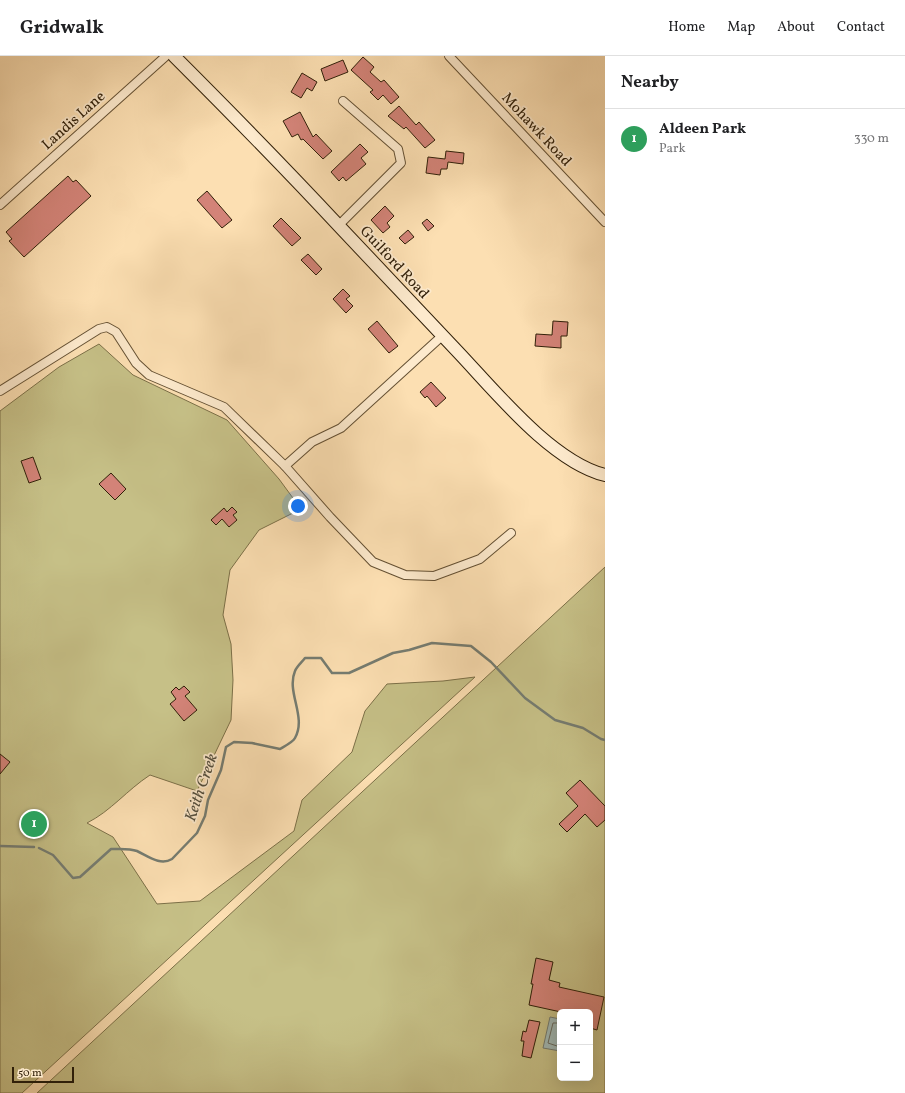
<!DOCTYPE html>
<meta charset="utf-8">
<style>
body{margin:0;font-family:Vollkorn,serif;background:#f6f6f6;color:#202124}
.controls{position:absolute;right:12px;bottom:12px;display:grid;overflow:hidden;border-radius:6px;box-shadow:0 4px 16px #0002}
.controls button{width:36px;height:36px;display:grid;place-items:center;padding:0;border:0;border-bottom:1px solid #e0e0e0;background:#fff;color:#202124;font:20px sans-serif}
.scale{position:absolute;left:12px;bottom:10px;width:62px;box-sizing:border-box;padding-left:4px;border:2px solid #312009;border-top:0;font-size:11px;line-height:14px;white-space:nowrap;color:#312009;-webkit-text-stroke:3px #fdeacd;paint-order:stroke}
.you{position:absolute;left:298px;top:450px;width:14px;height:14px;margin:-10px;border:3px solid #fff;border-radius:50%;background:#1a73e8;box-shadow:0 0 0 6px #1a73e833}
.badge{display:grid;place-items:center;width:26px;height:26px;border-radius:50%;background:#0f766e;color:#fff;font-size:13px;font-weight:700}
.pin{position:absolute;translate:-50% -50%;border:2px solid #fff;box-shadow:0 1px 4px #0006}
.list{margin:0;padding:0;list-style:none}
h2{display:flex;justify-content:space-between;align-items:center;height:52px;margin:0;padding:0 16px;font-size:17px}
h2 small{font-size:13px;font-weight:400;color:#757577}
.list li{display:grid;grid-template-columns:26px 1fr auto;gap:12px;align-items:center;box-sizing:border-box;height:60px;padding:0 16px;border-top:1px solid #e0e0e0}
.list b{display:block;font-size:15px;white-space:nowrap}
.list p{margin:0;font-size:13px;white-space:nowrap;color:#757577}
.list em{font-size:13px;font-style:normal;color:#757577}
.map{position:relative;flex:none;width:605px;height:1037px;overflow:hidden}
header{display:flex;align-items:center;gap:24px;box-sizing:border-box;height:56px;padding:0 20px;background:#fff;border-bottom:1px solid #e0e0e0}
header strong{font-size:19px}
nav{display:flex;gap:22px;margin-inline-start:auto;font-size:14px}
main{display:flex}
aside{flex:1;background:#fff}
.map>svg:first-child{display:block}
</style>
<header>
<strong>Gridwalk</strong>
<nav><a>Home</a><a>Map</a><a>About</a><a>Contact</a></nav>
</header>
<main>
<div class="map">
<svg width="605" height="1037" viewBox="0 0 605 1037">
<rect width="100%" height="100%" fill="#fcdfb2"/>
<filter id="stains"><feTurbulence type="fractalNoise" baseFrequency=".005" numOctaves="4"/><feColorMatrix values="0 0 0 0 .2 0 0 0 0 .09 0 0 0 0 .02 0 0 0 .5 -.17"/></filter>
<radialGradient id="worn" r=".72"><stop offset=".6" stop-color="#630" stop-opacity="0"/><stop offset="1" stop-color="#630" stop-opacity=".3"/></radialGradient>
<g fill="#c6c087" stroke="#7c7048" fill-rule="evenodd">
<path d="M99 288 133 319 227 364 279 423 301 453 259 474 230 514 223 559 231 588 233 624 231 664 197 735 150 719C127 734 111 755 87 767L113 781 157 848 200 845 294 775 302 744 352 696 365 655 387 628 443 625 475 621 22 1037H0V355L59 311Z"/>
<path d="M605 511V1037H37ZM560 956H590V1022H560Z"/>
</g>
<polygon fill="#a2bab6" stroke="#757c71" points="550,961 560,963 560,995 543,992"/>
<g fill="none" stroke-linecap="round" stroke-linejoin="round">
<polyline stroke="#6a6d60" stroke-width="1" points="560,967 553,967 548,987 560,991"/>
<g stroke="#757c71" stroke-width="2.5">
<polyline points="0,790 34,791"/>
<path d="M39 792 53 799 73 822 80 821 111 793C119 793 129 792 137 795 148 800 160 810 172 803L197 777 205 760 208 744 221 714 226 691 234 686 252 687 280 693C285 690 293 686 295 682 307 661 286 636 295 615 297 610 302 606 305 602H321L332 617H349L393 597 409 594 432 587 471 590 491 606 525 642 555 664 583 672 601 683 605 684"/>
</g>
</g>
<g fill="#d38378" stroke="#312009">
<polygon points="363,1 374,11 370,16 381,26 384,24 399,41 391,48 383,39 378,44 370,36 373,34 351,14"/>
<polygon points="343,4 348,16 325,25 321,13"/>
<polygon points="302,17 317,26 312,35 307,32 301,42 291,36"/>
<polygon points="399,50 416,69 419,66 435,84 425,92 406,71 404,73 388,60"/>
<polygon points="300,56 313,81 316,78 332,95 323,103 303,83 301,84 298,78 292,81 283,65"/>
<polygon points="360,88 368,96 361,102 366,108 346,125 343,121 339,125 331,116"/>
<polygon points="446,95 464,97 463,108 448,106 447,113 441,113 440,119 426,117 428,101 445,103"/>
<polygon points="68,120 73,126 76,124 91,140 24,201 9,185 12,183 6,176"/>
<polygon points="207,135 232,164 222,172 197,144"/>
<polygon points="385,150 394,160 387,167 390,171 383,177 371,164"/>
<polygon points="281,162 301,182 292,190 273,170"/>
<polygon points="427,163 434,170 428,175 422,167"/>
<polygon points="408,174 414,181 405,188 399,182"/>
<polygon points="308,198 322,213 316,219 301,204"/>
<polygon points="343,233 350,240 346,243 353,250 346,257 333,243"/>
<polygon points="377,265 398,290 389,297 368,273"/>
<polygon points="553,265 568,266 567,280 561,280 561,292 535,290 536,278 552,279"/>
<polygon points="431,326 446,342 436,351 427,340 425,342 420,336"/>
<polygon points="33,401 41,423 29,427 21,405"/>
<polygon points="111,417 126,433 115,444 99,428"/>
<polygon points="232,451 237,456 233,459 237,464 229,471 222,463 216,469 211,464 224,452 227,456"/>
<polygon points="184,630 190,636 185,640 197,654 184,665 170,648 176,643 171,636 176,631 179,634"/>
<polygon points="0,698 10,706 0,718"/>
<polygon points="580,724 605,750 605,764 597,771 585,758 567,776 559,768 578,750 566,737"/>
<polygon points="536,902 553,906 549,924 560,927 559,931 604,941 597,974 590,972 590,956 561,956 529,949 533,928 531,928"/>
<polygon points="529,964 540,966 531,1002 522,1000 524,985 521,985 523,975 526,976"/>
</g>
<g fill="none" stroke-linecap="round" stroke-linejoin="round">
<g stroke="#645033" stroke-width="10">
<g id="street">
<polyline points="449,0 605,166"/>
<polyline points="0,149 166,0"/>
<polyline points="339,169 401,107 398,93 343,45"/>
<polyline points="0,335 99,273 107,271 116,276 136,307 149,319 224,351 285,410 330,461 373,506 405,519 434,520 480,503 511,477"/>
<polyline points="285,410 312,386 341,372 442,280"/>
</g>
</g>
<g stroke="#312009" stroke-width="14">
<path id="secondary" d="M174 0C230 56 285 112 339 170 379 212 418 254 458 296 495 335 552 406 605 419"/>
</g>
<use href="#street" stroke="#fdeacd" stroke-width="8"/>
<use href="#secondary" stroke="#fdeacd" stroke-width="12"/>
</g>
<g text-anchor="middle" stroke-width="3.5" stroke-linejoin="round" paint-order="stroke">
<g font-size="15" fill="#312009" stroke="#fdeacd">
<text transform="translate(73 64) rotate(-42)" y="5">Landis Lane</text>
<text transform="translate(537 73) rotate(47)" y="5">Mohawk Road</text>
<text transform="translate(395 206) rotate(47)" y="5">Guilford Road</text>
</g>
<g font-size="16" font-style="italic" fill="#534e3d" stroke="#fdeacd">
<text transform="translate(200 731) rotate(-71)" y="6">Keith Creek</text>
</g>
</g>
<rect width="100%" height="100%" filter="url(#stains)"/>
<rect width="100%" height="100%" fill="url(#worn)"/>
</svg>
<div class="controls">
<button>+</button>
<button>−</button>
</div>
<div class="scale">50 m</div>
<div class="you"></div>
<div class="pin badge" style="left:34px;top:768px;background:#2e9e5b">1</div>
</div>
<aside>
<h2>Nearby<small></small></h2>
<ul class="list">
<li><span class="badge" style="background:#2e9e5b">1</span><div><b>Aldeen Park</b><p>Park</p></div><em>330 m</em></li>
</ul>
</aside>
</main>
